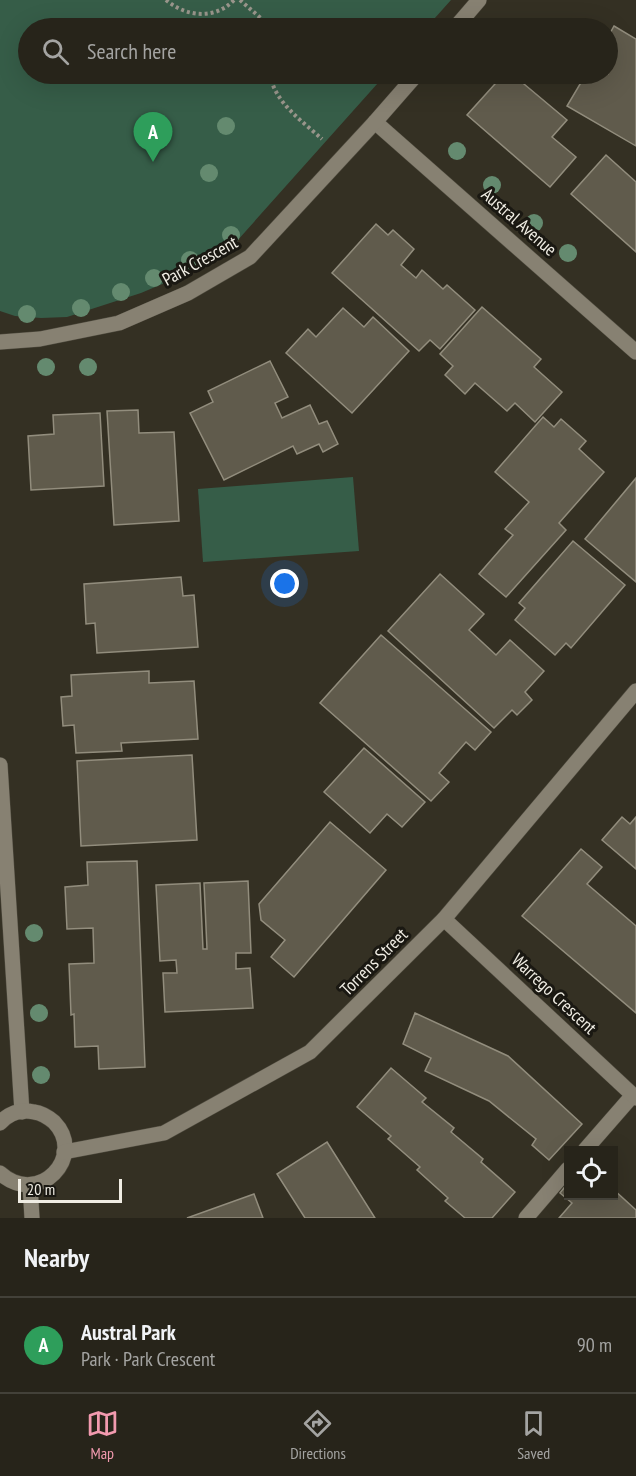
<!DOCTYPE html>
<meta charset="utf-8">
<style>
body{margin:0;font-family:"PT Sans Narrow",sans-serif;background:#333027;color:#f1f3f6}
.controls{position:absolute;right:18px;bottom:18px;display:grid;overflow:hidden;border-radius:0px;box-shadow:0 6px 24px #0002}
.controls button{width:54px;height:54px;display:grid;place-items:center;padding:0;border:0;border-bottom:2px solid #434139;background:#27241a;color:#f1f3f6;font:30px sans-serif}
.scale{position:absolute;left:18px;bottom:15px;width:104px;box-sizing:border-box;padding-left:6px;border:3px solid #f0ede4;border-top:0;font-size:16px;line-height:21px;white-space:nowrap;color:#f0ede4;-webkit-text-stroke:4px #1a1812;paint-order:stroke}
.you{position:absolute;left:285px;top:584px;width:21px;height:21px;margin:-15px;border:4px solid #fff;border-radius:50%;background:#1a73e8;box-shadow:0 0 0 9px #1a73e833}
.badge{display:grid;place-items:center;width:39px;height:39px;border-radius:50%;background:#f29aaf;color:#fff;font-size:20px;font-weight:700}
.pin{position:absolute;translate:-50% -50px;filter:drop-shadow(0 2px 3px #0008)}
.pin::after{content:'';position:absolute;top:32px;width:21px;height:18px;background:inherit;clip-path:polygon(0 0,100% 0,50% 100%)}
.list{margin:0;padding:0;list-style:none}
h2{display:flex;justify-content:space-between;align-items:center;height:78px;margin:0;padding:0 24px;font-size:26px}
h2 small{font-size:20px;font-weight:400;color:#a4a4a2}
.list li{display:grid;grid-template-columns:39px 1fr auto;gap:18px;align-items:center;box-sizing:border-box;height:96px;padding:0 24px;border-top:2px solid #434139}
.list b{display:block;font-size:22px;white-space:nowrap}
.list p{margin:0;font-size:20px;white-space:nowrap;color:#a4a4a2}
.list em{font-size:20px;font-style:normal;color:#a4a4a2}
.icon{flex:none;width:33px;height:33px;fill:none;stroke:currentColor;stroke-width:2;stroke-linecap:round;stroke-linejoin:round}
.map{position:relative;flex:none;width:636px;height:1218px;overflow:hidden}
.search{position:absolute;background:#27241a;box-shadow:0 6px 24px #0002;left:18px;right:18px;top:18px;height:66px;display:flex;align-items:center;gap:15px;box-sizing:border-box;padding:0 21px;border-radius:33px;color:#a4a4a2;font-size:22px}
.sheet{height:174px;background:#27241a}
nav{display:flex;justify-content:space-around;align-items:center;box-sizing:border-box;height:84px;border-top:2px solid #434139;background:#27241a;font-size:16px;color:#a4a4a2}
nav a{display:grid;justify-items:center;gap:3px}
nav .on{color:#f29aaf}
.map>svg:first-child{display:block}
</style>
<div class="map">
<svg width="636" height="1218" viewBox="0 0 636 1218">
<rect width="100%" height="100%" fill="#343023"/>
<g fill="#365d48">
<polygon points="0,0 451,0 426,28 28,28 28,74 386,74 228,251 186,274 141,293 67,317 41,318 15,316 0,311"/>
<polygon points="353,477 359,551 203,562 198,489"/>
</g>
<g fill="#605b4c" stroke="#928d7d" stroke-width="1.5">
<polygon points="614,26 636,39 636,146 567,106 586,74 608,74 608,37"/>
<polygon points="504,74 512,74 567,120 552,137 576,157 550,187 467,115"/>
<polygon points="606,155 636,182 636,252 571,194"/>
<polygon points="376,224 388,235 393,230 414,249 401,265 416,278 422,270 443,289 447,285 475,310 440,349 430,340 419,351 332,273"/>
<polygon points="482,307 541,359 534,367 562,392 535,422 515,403 507,411 475,383 465,394 445,375 453,366 440,354"/>
<polygon points="343,308 364,327 373,317 409,351 352,413 286,353 308,329 316,337"/>
<polygon points="270,361 288,397 275,403 282,418 310,405 319,424 327,421 338,444 323,452 319,444 297,454 293,446 224,480 190,413 213,402 208,391"/>
<polygon points="138,410 139,433 174,432 179,521 114,525 107,411"/>
<polygon points="100,413 104,486 31,490 28,436 54,434 53,415"/>
<polygon points="543,417 554,427 561,419 586,441 579,449 604,472 559,523 566,530 506,597 479,574 513,535 505,529 529,502 495,472"/>
<polygon points="636,478 636,582 585,539"/>
<polygon points="573,541 625,585 571,648 566,643 555,655 515,620 525,608 519,603"/>
<polygon points="440,574 484,614 469,630 496,655 510,640 544,671 525,692 532,700 517,715 512,710 494,728 388,631"/>
<polygon points="181,577 183,596 194,595 198,647 97,653 95,623 86,624 84,584"/>
<polygon points="381,635 491,732 475,750 466,742 439,773 449,782 431,801 320,703"/>
<polygon points="149,671 149,683 194,681 198,739 121,743 122,751 76,753 74,725 63,726 61,697 72,696 71,675"/>
<polygon points="364,748 425,802 402,827 387,814 370,833 324,792"/>
<polygon points="192,755 197,840 81,846 77,761"/>
<polygon points="622,817 630,824 636,817 636,869 602,840"/>
<polygon points="330,822 386,870 294,977 271,957 285,940 261,920 259,904"/>
<polygon points="581,849 602,867 587,884 636,926 636,1013 522,916"/>
<polygon points="137,861 145,1067 99,1069 98,1046 75,1047 74,1014 71,1015 69,964 94,963 93,928 67,929 65,887 88,885 87,862"/>
<polygon points="248,881 251,953 236,953 236,969 250,968 253,1008 165,1012 163,973 177,973 176,960 160,961 156,885 200,883 203,949 207,949 204,883"/>
<polygon points="415,1013 508,1056 582,1124 549,1160 532,1145 536,1139 489,1101 425,1071 431,1058 403,1044"/>
<polygon points="391,1068 426,1098 422,1102 454,1128 451,1132 483,1159 481,1162 515,1192 492,1218 465,1218 445,1201 448,1198 417,1170 420,1167 388,1139 391,1136 357,1107"/>
<polygon points="327,1142 375,1218 305,1218 277,1174"/>
<polygon points="568,1183 568,1196 614,1196 614,1190 636,1210 636,1218 559,1218 572,1203 560,1193"/>
<polygon points="254,1194 263,1218 187,1218"/>
</g>
<g fill="none" stroke-linecap="round" stroke-linejoin="round">
<g stroke="#4f4b3f" stroke-width="16">
<g id="service">
<polyline points="585,1150 633,1095"/>
<polyline points="526,1218 568,1169"/>
</g>
</g>
<g stroke="#4f4b3f" stroke-width="16">
<g id="minor">
<polyline points="455,28 479,0"/>
<polyline points="375,122 636,352"/>
<polyline points="0,342 40,339 119,323 188,293 250,257 375,122 417,74"/>
<polyline points="0,765 22,1112"/>
<polyline points="444,919 636,1098"/>
<path d="M0 1123C9 1113 21 1109 34 1112 42 1113 48 1117 54 1122 87 1156 39 1208 0 1173"/>
<polyline points="64,1152 164,1133 310,1052 444,919 636,691"/>
<polyline points="30,1185 32,1218"/>
</g>
</g>
<g stroke="#99958b" stroke-width="4" stroke-dasharray="3 3" stroke-linecap="butt">
<path d="M166 0C186 17 215 20 234 0"/>
<polyline points="240,0 272,28"/>
<path d="M293 28C309 18 331 17 347 28"/>
<path d="M270 74C274 102 302 121 322 139"/>
</g>
<use href="#service" stroke="#878172" stroke-width="15"/>
<use href="#minor" stroke="#878172" stroke-width="15"/>
</g>
<g fill="#648a6f">
<circle cx="226" cy="126" r="9"/>
<circle cx="457" cy="151" r="9"/>
<circle cx="209" cy="173" r="9"/>
<circle cx="492" cy="185" r="9"/>
<circle cx="534" cy="223" r="9"/>
<circle cx="231" cy="235" r="9"/>
<circle cx="568" cy="253" r="9"/>
<circle cx="190" cy="260" r="9"/>
<circle cx="154" cy="278" r="9"/>
<circle cx="121" cy="292" r="9"/>
<circle cx="81" cy="308" r="9"/>
<circle cx="27" cy="314" r="9"/>
<circle cx="46" cy="367" r="9"/>
<circle cx="88" cy="367" r="9"/>
<circle cx="34" cy="933" r="9"/>
<circle cx="39" cy="1013" r="9"/>
<circle cx="41" cy="1075" r="9"/>
</g>
<g text-anchor="middle" stroke-width="6" stroke-linejoin="round" paint-order="stroke">
<g font-size="18" fill="#f0ede4" stroke="#1a1812">
<text transform="translate(519 222) rotate(41)" y="6">Austral Avenue</text>
<text transform="translate(200 261) rotate(-29)" y="6">Park Crescent</text>
<text transform="translate(374 962) rotate(-45)" y="6">Torrens Street</text>
<text transform="translate(554 994) rotate(43)" y="6">Warrego Crescent</text>
</g>
</g>
</svg>
<div class="controls">
<button><svg class="icon" aria-label="locate" viewBox="0 0 24 24"><circle cx="12" cy="12" r="6"/><path d="M12 2v4M12 18v4M2 12h4M18 12h4"/></svg></button>
</div>
<div class="scale">20 m</div>
<div class="you"></div>
<div class="pin badge" style="left:153px;top:162px;background:#2e9e5b">A</div>
<div class="search"><svg class="icon" aria-label="search" viewBox="0 0 24 24"><circle cx="10" cy="10" r="6"/><path d="M15 15l6 6"/></svg>Search here</div>
</div>
<section class="sheet">
<h2>Nearby<small></small></h2>
<ul class="list">
<li><span class="badge" style="background:#2e9e5b">A</span><div><b>Austral Park</b><p>Park · Park Crescent</p></div><em>90 m</em></li>
</ul>
</section>
<nav>
<a class="on"><svg class="icon" aria-label="map" viewBox="0 0 24 24"><path d="M3 6l6-2 6 2 6-2v14l-6 2-6-2-6 2zM9 4v14M15 6v14"/></svg>Map</a>
<a><svg class="icon" aria-label="directions" viewBox="0 0 24 24"><path d="M12 3l9 9-9 9-9-9zM9 14v-3h6M13 9l2 2-2 2"/></svg>Directions</a>
<a><svg class="icon" aria-label="saved" viewBox="0 0 24 24"><path d="M7 4h10v16l-5-4-5 4z"/></svg>Saved</a>
</nav>
